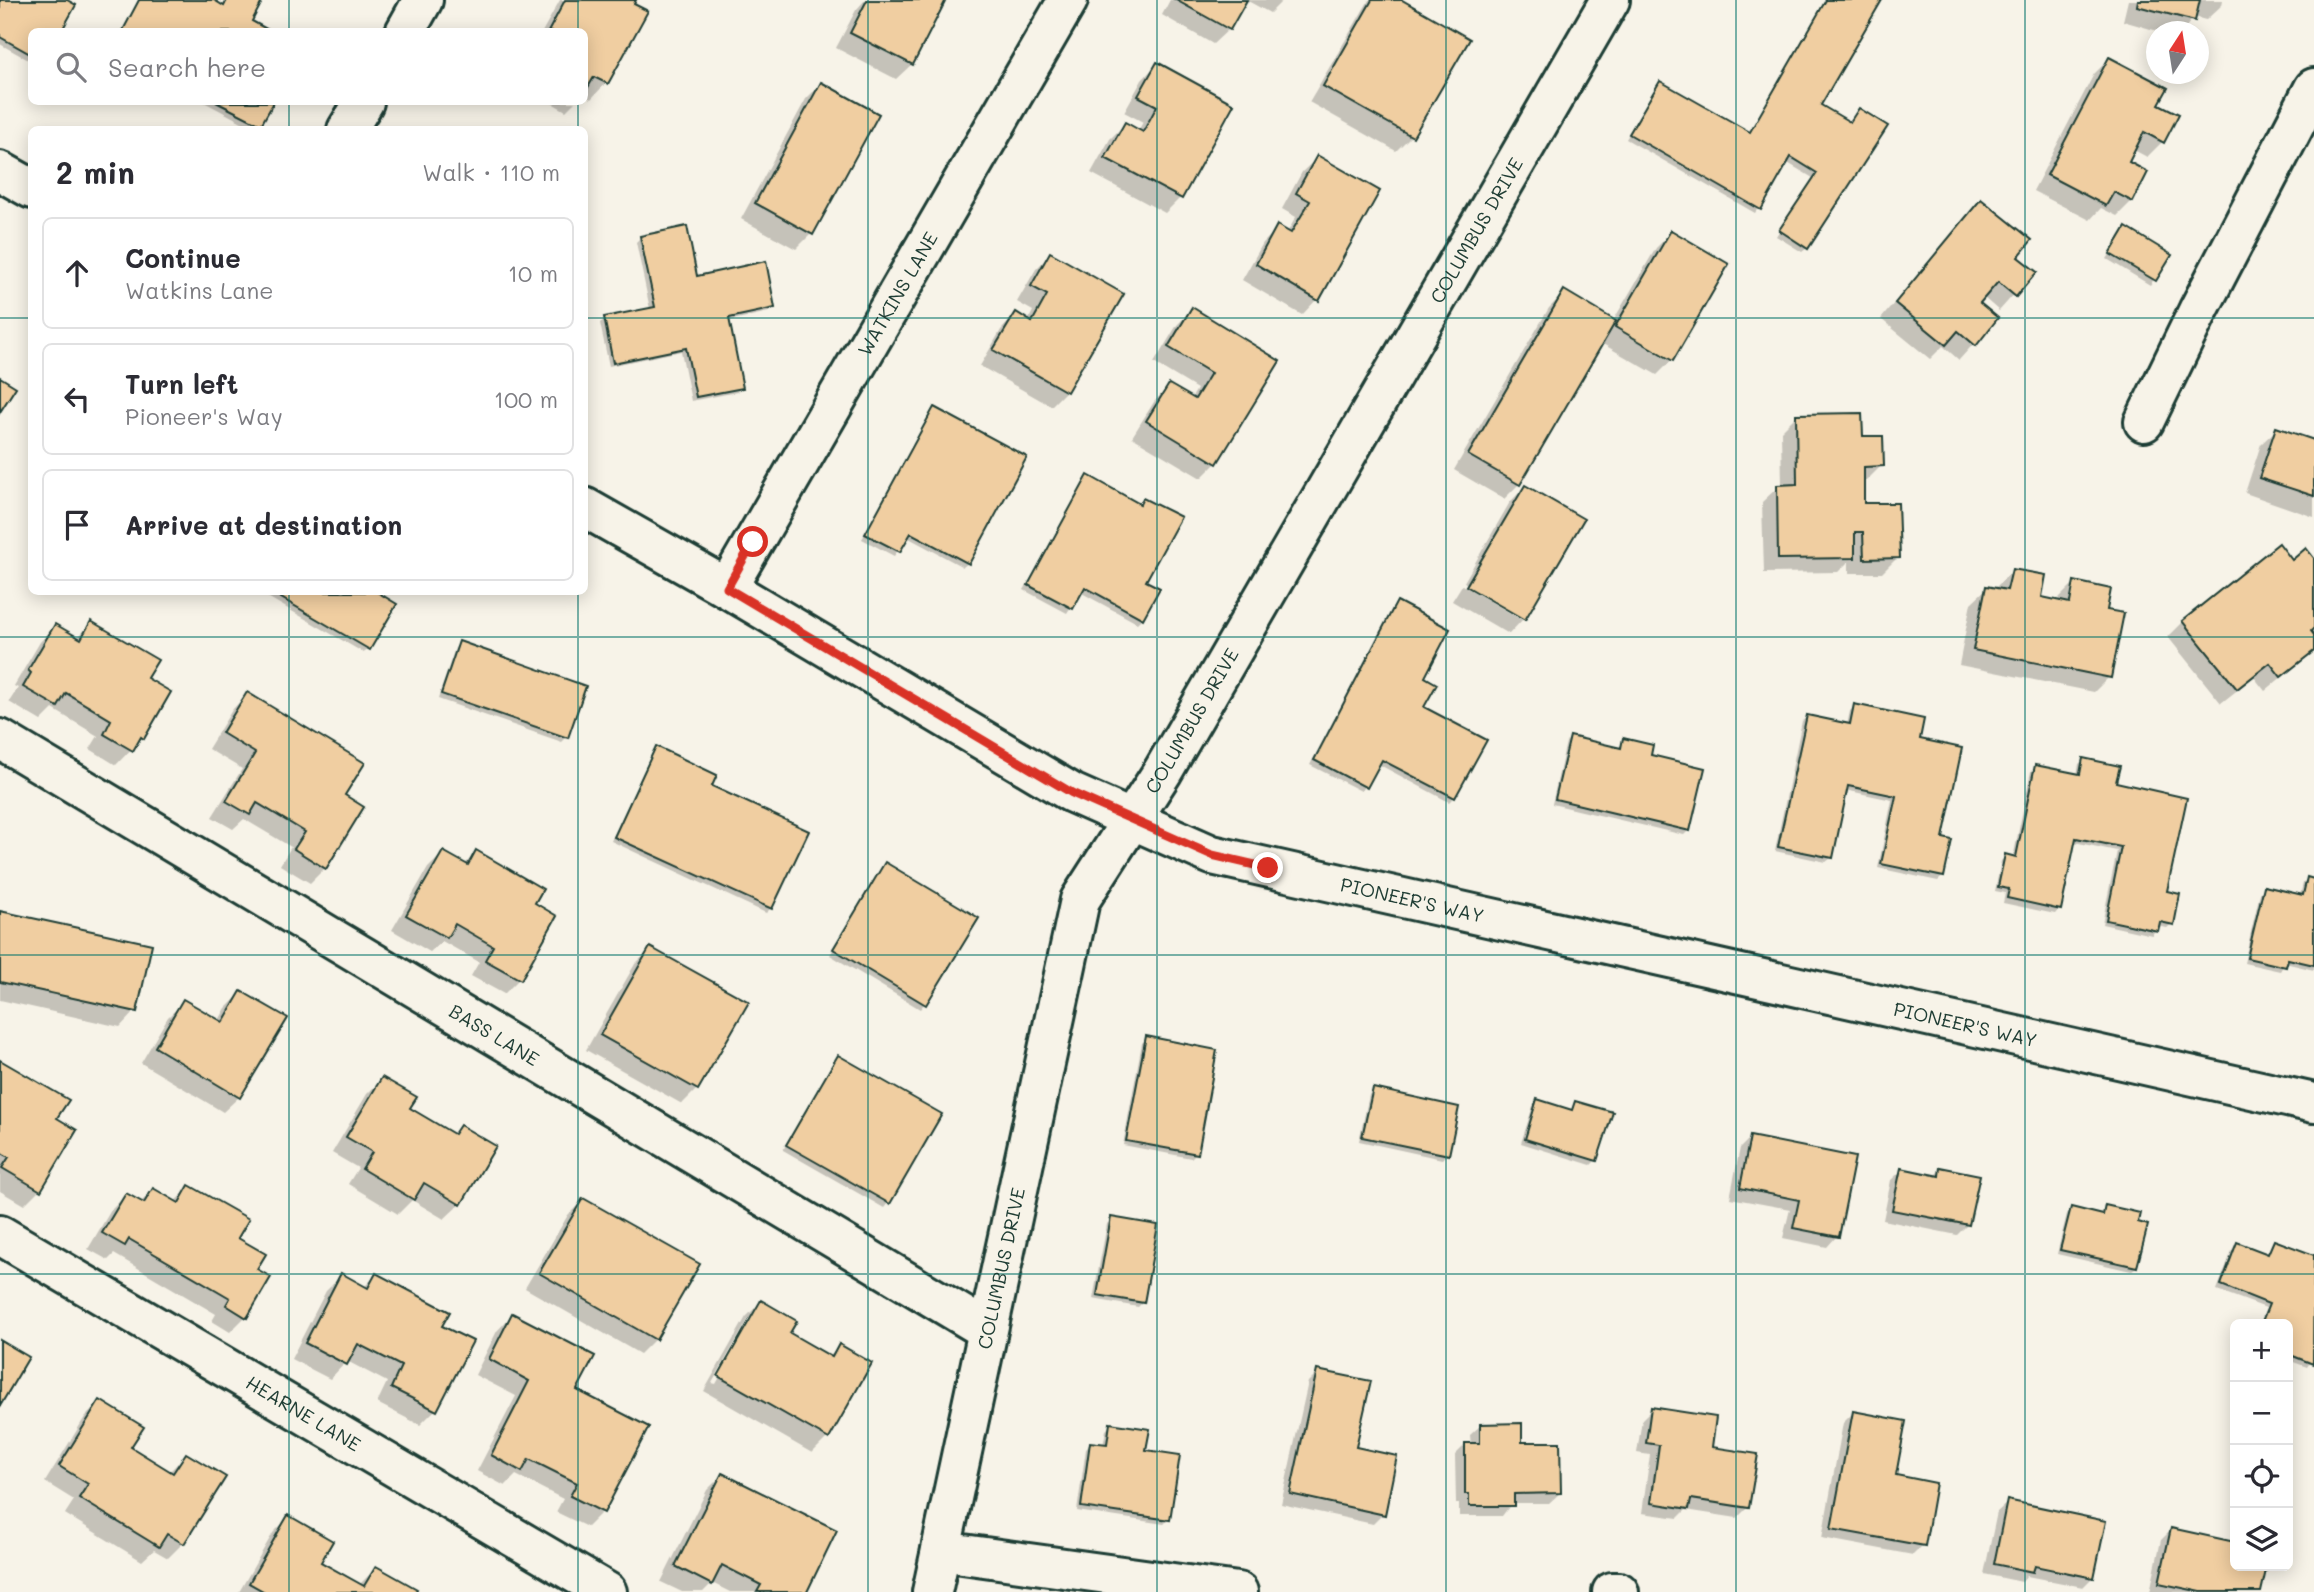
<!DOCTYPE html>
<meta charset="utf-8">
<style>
body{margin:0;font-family:Mali,sans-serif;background:#f7f7f7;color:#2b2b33}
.controls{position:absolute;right:21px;bottom:21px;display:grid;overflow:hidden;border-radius:10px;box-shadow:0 4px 18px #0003}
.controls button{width:63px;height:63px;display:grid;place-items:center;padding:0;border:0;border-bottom:2px solid #e1e1e2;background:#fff;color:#2b2b33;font:35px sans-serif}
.compass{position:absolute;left:2146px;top:21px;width:63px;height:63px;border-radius:50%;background:#fff;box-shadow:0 4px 18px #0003;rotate:12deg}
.stop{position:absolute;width:21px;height:21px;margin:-16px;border:5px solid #d93025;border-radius:50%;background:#fff}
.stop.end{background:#d93025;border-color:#fff;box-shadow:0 2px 7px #0008}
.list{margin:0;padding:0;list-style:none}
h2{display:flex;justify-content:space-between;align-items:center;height:91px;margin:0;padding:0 28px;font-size:30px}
h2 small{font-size:23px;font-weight:400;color:#7c7c81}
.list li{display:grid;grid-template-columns:46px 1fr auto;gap:21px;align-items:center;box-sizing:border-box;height:112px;margin:0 14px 14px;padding:0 14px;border:2px solid #e1e1e2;border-radius:10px}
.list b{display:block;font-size:26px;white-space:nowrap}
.list p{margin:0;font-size:23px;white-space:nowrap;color:#7c7c81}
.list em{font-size:23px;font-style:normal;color:#7c7c81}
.icon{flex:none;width:38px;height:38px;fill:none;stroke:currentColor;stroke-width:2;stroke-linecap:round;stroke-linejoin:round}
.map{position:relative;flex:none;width:2314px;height:1592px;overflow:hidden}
.search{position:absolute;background:#fff;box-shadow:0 4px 18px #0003;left:28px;top:28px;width:560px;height:77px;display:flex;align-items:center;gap:18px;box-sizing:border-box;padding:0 24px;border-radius:10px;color:#7c7c81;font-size:26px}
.panel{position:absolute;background:#fff;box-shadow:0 4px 18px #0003;left:28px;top:126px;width:560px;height:469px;border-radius:10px}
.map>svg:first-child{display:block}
</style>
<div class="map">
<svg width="2314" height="1592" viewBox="0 0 2314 1592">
<rect width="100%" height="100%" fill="#f7f3e8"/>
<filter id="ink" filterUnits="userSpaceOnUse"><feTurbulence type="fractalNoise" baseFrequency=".0143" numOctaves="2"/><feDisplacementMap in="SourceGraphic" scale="14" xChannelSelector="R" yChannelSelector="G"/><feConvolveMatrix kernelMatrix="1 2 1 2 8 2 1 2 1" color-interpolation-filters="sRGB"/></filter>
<g filter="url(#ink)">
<g fill="#0003" fill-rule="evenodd">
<polygon points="0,0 63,0 32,32 32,62 0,44"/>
<polygon points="560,0 634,0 632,4 646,12 606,83 591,99 584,95 584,32 542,32"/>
<polygon points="865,0 944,0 912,64 896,79 836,48 856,10"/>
<polygon points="1170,0 1283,0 1270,13 1246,0 1229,29 1213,44 1162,15"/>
<polygon points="1369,0 1399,0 1467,39 1411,136 1396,151 1309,102"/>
<polygon points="1826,0 1880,0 1819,106 1849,123 1859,110 1807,248 1802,252 1776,236 1813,178 1786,162 1755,213 1626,139 1660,83 1749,134"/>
<polygon points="2128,0 2223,0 2222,5 2206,20 2194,17 2182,32 2161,32 2123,21"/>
<polygon points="2109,59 2157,104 2162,142 2147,157 2134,150 2127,163 2132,201 2117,216 2101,208 2090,220 2033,191 2094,74"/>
<polygon points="1157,64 1180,198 1165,213 1091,173 1110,139 1125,124 1138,131 1143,122 1124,112 1142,80"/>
<polygon points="821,84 811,234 796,249 741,219 806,99"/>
<polygon points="204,102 272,102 255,129"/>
<polygon points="550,102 575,102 566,111"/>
<polygon points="1318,157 1317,299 1302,315 1242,280 1263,243 1278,228 1287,233 1296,217 1282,209 1302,172"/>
<polygon points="1981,201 2016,257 2034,272 1999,311 1983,297 1977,304 1996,319 1959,360 1943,346 1930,359 1881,319 1966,216"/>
<polygon points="2126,230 2170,256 2150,285 2107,259"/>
<polygon points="1672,232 1672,360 1657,375 1601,343 1519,484 1504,499 1454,470 1549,308 1564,293 1613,321 1656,248"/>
<polygon points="641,237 696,278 774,308 769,312 728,321 741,387 737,392 691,401 681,351 609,366 600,323 605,319 650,309 636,242"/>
<polygon points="1051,254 1066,391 1051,406 980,366 1001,330 1016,314 1028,321 1033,311 1017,302 1036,269"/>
<polygon points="1192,310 1278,361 1216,463 1201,478 1132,437 1154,402 1169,386 1191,399 1197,389 1154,363 1177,325"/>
<polygon points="935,409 968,563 963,567 907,537 894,556 862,539"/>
<polygon points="1797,415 1862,438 1882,465 1866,481 1862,481 1862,505 1898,557 1882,573 1849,573 1849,561 1838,572 1764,573 1762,502 1778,487 1782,487 1781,431"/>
<polygon points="2277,429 2314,441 2314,517 2245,493 2261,444"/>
<polygon points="1088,478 1138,505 1143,500 1142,618 1137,623 1080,592 1067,613 1024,590"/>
<polygon points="1525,487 1524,618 1509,634 1452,601 1462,585 1522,620 1522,616 1464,582 1510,502"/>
<polygon points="2314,561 2314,629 2310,633 2314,638 2314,650 2265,691 2254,677 2221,703 2168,637 2183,622 2292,562"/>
<polygon points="2012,571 2040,599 2058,602 2059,598 2074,583 2105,612 2109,677 2094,692 1959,665 1971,603 1987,588 1996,590 1997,586"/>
<polygon points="259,592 373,592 395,604 364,653"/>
<polygon points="1397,603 1423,678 1422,708 1454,797 1449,802 1378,764 1361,791 1310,765 1392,608"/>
<polygon points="92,623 145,679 142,738 116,765 90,749 98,736 53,709 41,721 9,702 18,688 14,686 40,642 55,626 76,639"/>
<polygon points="460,643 567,737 562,742 438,699 455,648"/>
<polygon points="247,694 343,796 325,868 310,883 280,865 291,847 244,819 233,829 212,817 242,769 208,749 232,710"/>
<polygon points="1855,706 1918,740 1941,839 1943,876 1938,881 1878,868 1892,800 1845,790 1831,858 1826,862 1775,851 1802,721 1807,717 1847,725 1850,711"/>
<polygon points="1571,737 1618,749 1624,740 1689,830 1684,835 1552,804 1566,742"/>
<polygon points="657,748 710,787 806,832 771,908 766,913 611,841 652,753"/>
<polygon points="2084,759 2114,783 2165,892 2172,924 2167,928 2158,926 2152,935 2102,924 2117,851 2074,842 2059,909 2055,914 2003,903 2005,893 1995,891 2001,861 2006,856 2013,858 2031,771 2036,767 2077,775 2079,764"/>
<polygon points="477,852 532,903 519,979 504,994 471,976 479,962 442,941 430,952 392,930 428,868 443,853 464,865"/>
<polygon points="881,869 924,1004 920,1009 830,955"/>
<polygon points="2307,879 2314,880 2314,970 2285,963 2280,971 2244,963 2260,893 2264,888 2300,896 2303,883"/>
<polygon points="0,913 135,1011 120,1027 0,1000"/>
<polygon points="651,949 697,1089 682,1104 586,1050 635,964"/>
<polygon points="241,993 239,1097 223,1112 141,1063 168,1017 184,1002 218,1022 226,1008"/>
<polygon points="1147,1038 1196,1153 1191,1158 1123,1145 1142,1043"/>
<polygon points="838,1057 888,1203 884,1208 783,1150"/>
<polygon points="0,1062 55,1118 39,1190 24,1205 0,1191"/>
<polygon points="382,1079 408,1109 452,1135 460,1127 460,1204 444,1219 412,1200 398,1214 348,1184 358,1168 332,1153 367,1094"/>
<polygon points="1373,1090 1447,1154 1442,1159 1359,1141 1369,1095"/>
<polygon points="1538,1101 1570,1111 1576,1103 1596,1160 1591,1165 1521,1143 1533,1106"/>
<polygon points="1750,1138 1837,1236 1827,1247 1783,1238 1790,1209 1730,1198 1740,1148"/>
<polygon points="1941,1169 1967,1225 1957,1235 1883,1220 1891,1180 1902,1170 1933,1177"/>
<polygon points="190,1187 236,1238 255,1269 245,1317 230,1332 212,1321 216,1314 114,1254 108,1260 88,1249 111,1210 126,1195 140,1203 153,1190 174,1202"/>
<polygon points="583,1200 655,1339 640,1354 525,1288 568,1215"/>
<polygon points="2106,1207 2136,1267 2131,1271 2057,1254 2067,1214 2071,1209 2100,1216"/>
<polygon points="1111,1219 1143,1302 1138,1307 1093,1299 1107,1224"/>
<polygon points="2274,1242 2314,1257 2314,1357 2307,1367 2288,1360 2288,1324 2260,1324 2266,1308 2217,1290 2233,1248 2238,1244 2266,1255"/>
<polygon points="376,1275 440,1327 470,1342 435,1410 420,1425 377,1403 387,1382 347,1361 330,1379 291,1359 326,1291 341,1276 364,1287"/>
<path d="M761 1302 787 1334 829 1357 840 1346 827 1438 812 1453 704 1391 746 1317ZM749 1318H753L716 1384 712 1383Z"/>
<polygon points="512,1315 575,1391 602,1512 587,1527 556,1512 563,1499 516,1475 505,1486 477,1471 516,1396 475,1375 497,1331"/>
<polygon points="1318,1372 1383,1514 1373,1524 1281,1504 1308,1382"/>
<polygon points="100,1402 129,1447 169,1472 186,1455 183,1543 168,1558 154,1550 142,1561 65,1514 74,1500 45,1482 85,1417"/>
<polygon points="1652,1409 1710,1449 1747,1508 1737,1518 1686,1510 1678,1518 1642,1513 1650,1455 1637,1453 1642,1419"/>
<polygon points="1853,1413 1894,1477 1923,1545 1913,1555 1822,1538 1843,1423"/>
<polygon points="1111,1425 1144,1452 1169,1519 1164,1524 1077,1511 1086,1449 1091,1444 1103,1446 1106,1430"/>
<polygon points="1481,1425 1520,1444 1560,1493 1549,1503 1512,1503 1502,1516 1459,1516 1459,1504 1456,1504 1455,1455 1465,1445 1471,1445 1470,1435"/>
<polygon points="722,1475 805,1592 730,1592 712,1583 703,1592 682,1592 661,1582 707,1490"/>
<polygon points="2008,1502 2093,1577 2083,1587 2027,1576 2022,1582 1984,1574 1997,1512"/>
<polygon points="289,1517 319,1562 359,1585 376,1568 413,1592 239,1592 273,1533"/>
<polygon points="2171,1530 2235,1544 2235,1566 2265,1566 2259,1592 2150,1592 2161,1540"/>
</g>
<g fill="#f0cea1" stroke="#1f3d34" stroke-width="2">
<polygon points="0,0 67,0 76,5 61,32 32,32 32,55 0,37"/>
<polygon points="139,0 214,0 224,6 227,0 263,0 252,21 272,32 122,32"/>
<polygon points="565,0 636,0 634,4 648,11 608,84 594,77 584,94 584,32 548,32"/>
<polygon points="867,0 946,0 913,65 850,33"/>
<polygon points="1176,0 1247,0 1230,30"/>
<polygon points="1372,0 1402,0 1470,39 1413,137 1323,86"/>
<polygon points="1826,0 1882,0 1821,105 1850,122 1859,108 1888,126 1808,249 1779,230 1817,173 1791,157 1761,210 1629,134 1660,81 1750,132"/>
<polygon points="2138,0 2200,0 2195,21 2137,6"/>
<polygon points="2109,57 2168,88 2159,104 2179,114 2164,143 2144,132 2129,162 2148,172 2133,202 2114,192 2106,206 2047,175"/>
<polygon points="1157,62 1234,104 1182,199 1105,158 1125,122 1143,132 1157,106 1138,96"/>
<polygon points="821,82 879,114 813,235 755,203"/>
<polygon points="216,102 274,102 261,125"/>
<polygon points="1317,155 1380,191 1319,301 1256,264 1277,225 1291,233 1310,201 1296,193"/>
<polygon points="1981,199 2032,240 2018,257 2037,272 2016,297 1998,282 1980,303 1998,318 1976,346 1958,331 1946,345 1895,303"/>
<polygon points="687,226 697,276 766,261 775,308 729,318 743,388 696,397 686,348 613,363 604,317 655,307 640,236"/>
<polygon points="2126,227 2172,255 2156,281 2110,254"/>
<polygon points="1671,230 1729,264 1673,361 1615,327"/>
<polygon points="1050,252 1124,294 1067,392 993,350 1016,312 1032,322 1047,295 1031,286"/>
<polygon points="1564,290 1616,321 1520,485 1468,455"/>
<polygon points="1192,307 1280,361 1217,464 1146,421 1169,384 1195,399 1211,373 1168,347"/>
<polygon points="0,377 16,387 0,412"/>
<polygon points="934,407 1027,457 969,564 911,533 900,552 865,534"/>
<polygon points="1862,413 1863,436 1883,436 1884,466 1864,467 1864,503 1898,503 1900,558 1864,559 1863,532 1855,532 1855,558 1778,559 1777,485 1797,484 1796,414"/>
<polygon points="2276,427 2314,440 2314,496 2259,478"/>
<polygon points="1088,475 1140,504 1143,498 1181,517 1146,581 1160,588 1143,619 1085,587 1073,609 1028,585"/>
<polygon points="1525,485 1584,519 1525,620 1466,586"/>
<polygon points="2279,543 2292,560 2306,548 2314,558 2314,628 2311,631 2314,635 2314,651 2281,677 2270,663 2237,689 2182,621"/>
<polygon points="2012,569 2046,575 2042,597 2070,603 2074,581 2111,589 2107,610 2124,613 2111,678 1973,650 1986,586 2007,590"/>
<polygon points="271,592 377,592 397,604 370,650"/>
<polygon points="1397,601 1450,629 1425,677 1437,684 1424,707 1487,740 1455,798 1382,760 1367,788 1314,760"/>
<polygon points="91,621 158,660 147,678 171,692 144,739 141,737 133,751 104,734 111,720 66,693 58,707 23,687 31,673 28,670 55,624 81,639"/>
<polygon points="459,641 586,686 568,738 441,694"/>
<polygon points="247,692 365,763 345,795 364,807 326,869 294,849 305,832 257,803 250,815 226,801 255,753 222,733"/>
<polygon points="1854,704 1924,719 1920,739 1962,748 1943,838 1952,840 1944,877 1881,864 1896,796 1848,786 1833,858 1778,847 1807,715 1850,724"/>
<polygon points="1570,736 1621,748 1623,738 1653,745 1651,755 1705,768 1690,831 1555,799"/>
<polygon points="656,746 717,775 712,786 809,831 772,909 614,837"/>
<polygon points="2083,758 2120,766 2116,782 2187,798 2167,891 2180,894 2174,925 2160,922 2158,931 2106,920 2121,847 2076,838 2061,910 2007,898 2009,889 1998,887 2005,854 2016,857 2035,765 2080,774"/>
<polygon points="476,850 543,889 535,903 557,916 521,980 485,960 493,946 455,924 447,938 406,915 443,851 468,865"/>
<polygon points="885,862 979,918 926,1005 833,949"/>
<polygon points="2307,877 2314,879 2314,965 2288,959 2286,967 2247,958 2264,886 2303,895"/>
<polygon points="0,911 152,944 137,1012 0,982"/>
<polygon points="650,947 749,1002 698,1090 600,1035"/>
<polygon points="241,991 288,1018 240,1098 155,1047 183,999 223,1022"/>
<polygon points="1146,1036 1217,1050 1198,1154 1126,1141"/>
<polygon points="838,1055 942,1114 890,1204 786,1145"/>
<polygon points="0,1060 69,1100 57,1118 77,1130 41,1191 2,1168 9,1157 0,1152"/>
<polygon points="382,1077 417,1097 410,1108 454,1134 460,1125 496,1146 461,1205 424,1183 414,1200 362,1169 372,1152 346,1137"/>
<polygon points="1373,1088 1459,1107 1449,1155 1362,1137"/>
<polygon points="1537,1099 1572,1110 1575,1101 1613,1112 1597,1161 1525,1139"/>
<polygon points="1750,1136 1855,1157 1839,1237 1793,1228 1799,1200 1740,1188"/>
<polygon points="1940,1167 1980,1175 1969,1225 1892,1210 1901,1168 1939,1176"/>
<polygon points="189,1185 249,1219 238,1238 266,1254 257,1269 271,1277 247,1318 226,1305 230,1298 129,1239 125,1246 102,1233 126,1193 144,1203 153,1188 179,1203"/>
<polygon points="583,1198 700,1264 656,1340 539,1273"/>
<polygon points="2105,1205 2140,1213 2138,1222 2148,1225 2137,1267 2060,1250 2071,1207 2103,1215"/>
<polygon points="1111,1217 1158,1225 1144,1303 1097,1295"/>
<polygon points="2274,1240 2314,1255 2313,1364 2288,1354 2288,1324 2261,1324 2269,1304 2221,1285 2237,1242 2268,1254"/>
<polygon points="341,1273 368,1288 376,1273 450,1312 442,1326 473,1341 437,1411 391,1388 401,1366 358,1344 347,1365 305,1343"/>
<polygon points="761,1300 797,1321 790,1333 832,1357 839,1344 872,1363 829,1439 718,1376"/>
<polygon points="512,1313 595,1356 577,1390 649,1427 604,1513 570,1496 577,1483 529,1459 522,1472 491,1455 529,1381 489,1359"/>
<polygon points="0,1340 29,1357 0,1406"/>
<polygon points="1317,1370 1371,1381 1356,1447 1397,1456 1385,1515 1290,1494"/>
<polygon points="100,1400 144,1427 131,1447 173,1473 186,1453 226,1477 184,1544 167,1534 159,1547 79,1498 88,1484 59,1466"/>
<polygon points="1651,1407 1716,1417 1712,1447 1758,1454 1749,1508 1691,1499 1689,1509 1651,1503 1659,1445 1646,1443"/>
<polygon points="1853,1411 1906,1421 1896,1475 1936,1483 1925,1546 1831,1529"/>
<polygon points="1110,1423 1150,1429 1146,1450 1180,1455 1170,1520 1081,1507 1090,1442 1107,1444"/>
<polygon points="1522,1423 1522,1442 1560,1442 1561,1493 1514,1494 1514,1506 1469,1506 1469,1494 1465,1494 1465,1443 1480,1443 1480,1424"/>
<polygon points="722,1473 837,1530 807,1592 757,1592 761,1585 722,1565 712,1585 675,1566"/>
<polygon points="2007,1500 2106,1521 2094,1578 2035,1566 2033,1572 1994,1564"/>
<polygon points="288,1515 333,1541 321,1562 364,1586 376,1566 417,1589 415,1592 265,1592 249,1583"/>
<polygon points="2171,1528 2235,1542 2235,1566 2267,1566 2261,1592 2201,1592 2159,1583"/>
</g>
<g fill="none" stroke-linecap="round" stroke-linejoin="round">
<g stroke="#1f3d34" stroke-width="44">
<g id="minor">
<polyline points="405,32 423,0"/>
<polyline points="347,130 364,102"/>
<polyline points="2144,422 2198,311 2314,88"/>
<path id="s1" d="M727 588 1068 0"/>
<path id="s2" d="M0 739 987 1330"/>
<path id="s3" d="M0 1235 607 1592"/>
<polyline points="941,1551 1238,1592"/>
<path id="s4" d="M932 1592 1080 900 1163 771 1610 0"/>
<polyline points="1612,1592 1619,1592"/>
</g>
</g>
<g stroke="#1f3d34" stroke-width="44">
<g id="major">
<polyline points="0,171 32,189"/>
<path id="s5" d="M584 507 727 588 1072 793 1212 855 2314 1103"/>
</g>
</g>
<use href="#minor" stroke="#f7f3e8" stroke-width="38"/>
<use href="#major" stroke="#f7f3e8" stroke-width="38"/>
</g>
</g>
<g fill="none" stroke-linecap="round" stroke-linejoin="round" filter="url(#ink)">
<polyline stroke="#d93025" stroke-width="9" points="753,542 727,588 1072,793 1212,855 1268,868"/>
</g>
<path fill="none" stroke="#0f766e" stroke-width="2" stroke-opacity="0.55" d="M289 0V32M578 0V32M868 0V1592M1157 0V1592M1446 0V1592M1736 0V1592M2025 0V1592M289 102V130M578 102V130M0 318H32M584 318H2314M289 592V1592M578 592V1592M0 637H2314M0 955H2314M0 1274H2314"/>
<g text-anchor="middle" stroke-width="6" stroke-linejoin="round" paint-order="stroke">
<g font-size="19" fill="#1f3d34" stroke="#f7f3e8">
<text dy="7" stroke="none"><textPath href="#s4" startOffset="1486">COLUMBUS DRIVE</textPath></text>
<text dy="7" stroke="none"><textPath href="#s1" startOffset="340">WATKINS LANE</textPath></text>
<text dy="7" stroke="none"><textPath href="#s4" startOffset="919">COLUMBUS DRIVE</textPath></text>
<text dy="7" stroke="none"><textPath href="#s5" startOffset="924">PIONEER'S WAY</textPath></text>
<text dy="7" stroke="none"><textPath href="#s5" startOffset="1491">PIONEER'S WAY</textPath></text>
<text dy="7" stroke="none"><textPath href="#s2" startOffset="576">BASS LANE</textPath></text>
<text dy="7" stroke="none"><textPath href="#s4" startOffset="331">COLUMBUS DRIVE</textPath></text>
<text dy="7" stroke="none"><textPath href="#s3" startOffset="352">HEARNE LANE</textPath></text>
</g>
</g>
</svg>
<div class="controls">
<button>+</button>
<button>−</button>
<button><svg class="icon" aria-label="locate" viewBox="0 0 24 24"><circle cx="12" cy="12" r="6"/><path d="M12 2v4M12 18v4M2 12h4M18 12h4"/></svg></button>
<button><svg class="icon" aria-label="layers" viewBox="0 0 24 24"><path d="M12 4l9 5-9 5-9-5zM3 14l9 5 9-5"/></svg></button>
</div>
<svg class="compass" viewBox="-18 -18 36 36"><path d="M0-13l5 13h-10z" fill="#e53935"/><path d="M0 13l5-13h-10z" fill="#7c7c81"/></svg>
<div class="stop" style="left:753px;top:542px"></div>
<div class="stop end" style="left:1268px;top:868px"></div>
<div class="search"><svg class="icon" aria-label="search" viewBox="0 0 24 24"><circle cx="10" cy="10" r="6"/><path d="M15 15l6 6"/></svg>Search here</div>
<section class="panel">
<h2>2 min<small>Walk · 110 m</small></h2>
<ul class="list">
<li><svg class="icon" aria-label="ahead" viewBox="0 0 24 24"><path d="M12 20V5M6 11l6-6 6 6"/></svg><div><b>Continue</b><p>Watkins Lane</p></div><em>10 m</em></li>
<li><svg class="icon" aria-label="left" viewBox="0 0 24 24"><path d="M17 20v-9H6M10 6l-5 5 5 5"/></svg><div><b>Turn left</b><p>Pioneer's Way</p></div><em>100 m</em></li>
<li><svg class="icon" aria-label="arrive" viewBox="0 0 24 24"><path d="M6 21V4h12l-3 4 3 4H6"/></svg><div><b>Arrive at destination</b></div></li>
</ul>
</section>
</div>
